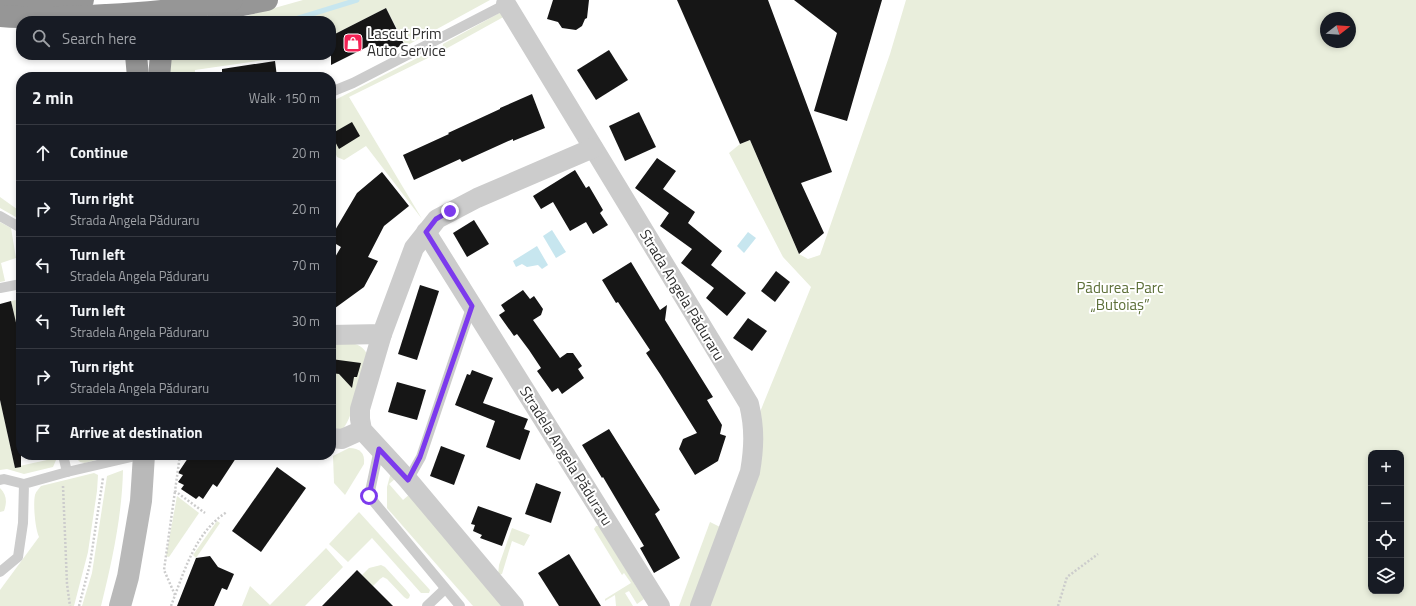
<!DOCTYPE html>
<meta charset="utf-8">
<style>
body{margin:0;font-family:"Titillium Web",sans-serif;background:#242831;color:#f1f3f6}
.controls{position:absolute;right:12px;bottom:12px;display:grid;overflow:hidden;border-radius:8px;box-shadow:0 2px 6px #0003}
.controls button{width:36px;height:36px;display:grid;place-items:center;padding:0;border:0;border-bottom:1px solid #363941;background:#171b24;color:#f1f3f6;font:20px sans-serif}
.compass{position:absolute;left:1320px;top:12px;width:36px;height:36px;border-radius:50%;background:#171b24;box-shadow:0 2px 6px #0003;rotate:73deg}
.stop{position:absolute;width:12px;height:12px;margin:-9px;border:3px solid #7c3aed;border-radius:50%;background:#fff}
.stop.end{background:#7c3aed;border-color:#fff;box-shadow:0 1px 4px #0008}
.list{margin:0;padding:0;list-style:none}
h2{display:flex;justify-content:space-between;align-items:center;height:52px;margin:0;padding:0 16px;font-size:17px}
h2 small{font-size:13px;font-weight:400;color:#9ea1a6}
.list li{display:grid;grid-template-columns:26px 1fr auto;gap:12px;align-items:center;box-sizing:border-box;height:56px;padding:0 16px;border-top:1px solid #363941}
.list b{display:block;font-size:15px;white-space:nowrap}
.list p{margin:0;font-size:13px;white-space:nowrap;color:#9ea1a6}
.list em{font-size:13px;font-style:normal;color:#9ea1a6}
.icon{flex:none;width:22px;height:22px;fill:none;stroke:currentColor;stroke-width:2;stroke-linecap:round;stroke-linejoin:round}
.map{position:relative;flex:none;width:1416px;height:606px;overflow:hidden}
.search{position:absolute;background:#171b24;box-shadow:0 2px 6px #0003;left:16px;top:16px;width:320px;height:44px;display:flex;align-items:center;gap:10px;box-sizing:border-box;padding:0 14px;border-radius:16px;color:#9ea1a6;font-size:15px}
.panel{position:absolute;background:#171b24;box-shadow:0 2px 6px #0003;left:16px;top:72px;width:320px;height:388px;border-radius:16px}
.map>svg:first-child{display:block}
</style>
<div class="map">
<svg width="1416" height="606" viewBox="0 0 1416 606">
<rect width="100%" height="100%" fill="#fff"/>
<g fill="#e9eedc" fill-rule="evenodd">
<polygon points="303,0 490,0 406,46 386,8 331,36 331,21 228,21"/>
<path d="M906 0H1416V606H709L760 412 811 287 783 257 729 153 740 144 750 140 799 254 808 259 820 255 890 54ZM1326 18H1350V42H1326ZM1371 453H1401V591H1371Z"/>
<polygon points="503,11 507,15 442,51 443,44"/>
<polygon points="427,53 432,56 349,97 422,219 366,146 344,160 337,157 331,142 331,102"/>
<polygon points="169,55 290,55 279,58 195,70 195,77 185,77 183,73 179,72 176,77 169,77"/>
<polygon points="0,197 21,212 21,220 0,208"/>
<polygon points="0,222 11,228 16,258 1,263 5,281 0,282"/>
<polygon points="21,299 21,333 18,333 11,301"/>
<path d="M331 343C346 343 360 340 367 354 363 372 353 419 342 430L331 429Z"/>
<polygon points="0,400 15,467 47,460 46,455 55,455 56,460 53,467 24,474 7,469 0,470"/>
<path d="M349 448C360 448 365 453 364 464L345 495 334 483 333 456Z"/>
<polygon points="73,455 113,455 85,463 80,462"/>
<path d="M123 470C122 516 112 562 101 606H82L92 573 107 476Z"/>
<polygon points="391,472 396,478 389,484 403,500 410,494 506,606 473,606 387,508 387,487"/>
<path d="M94 473 98 475 97 491 88 552 74 606H0V590L39 537C35 528 33 504 35 495 36 491 39 489 41 486Z"/>
<path d="M0 488C7 495 7 502 4 511L0 512Z"/>
<polygon points="177,496 199,513 169,557 166,556"/>
<polygon points="359,512 430,590 429,593 421,593 372,538 348,562 329,544"/>
<polygon points="217,521 220,523 196,558 193,555"/>
<polygon points="710,522 720,527 693,606 679,606"/>
<polygon points="596,526 599,526 644,599 637,604 629,591 625,593 633,606 616,606 615,595 605,601 605,599 631,583 624,573 622,575 594,529"/>
<polygon points="512,528 530,535 524,546 512,541 502,574 498,575 499,565"/>
<polygon points="326,548 343,567 305,606 242,606 250,586 270,605"/>
<polygon points="381,565 385,567 407,591 410,595 409,598 407,599 404,597 387,579 383,577 380,579 373,586 362,575 369,568"/>
</g>
<g fill="#c7e6ef">
<polygon points="552,230 566,252 556,258 543,236"/>
<polygon points="748,232 756,238 744,253 737,246"/>
<polygon points="537,246 548,265 542,269 538,265 527,267 522,264 516,267 513,261"/>
</g>
<g fill="none" stroke-linecap="round" stroke-linejoin="round">
<polyline stroke="#c7e6ef" stroke-width="5" points="289,21 357,0"/>
</g>
<g fill="#161616">
<polygon points="553,0 589,0 587,18 585,19 582,26 576,30 562,28 558,22 547,19"/>
<polygon points="677,0 768,0 832,172 801,183 824,233 799,254 750,140 740,144"/>
<polygon points="794,0 882,0 847,121 814,111 837,33"/>
<polygon points="386,8 404,44 381,56 375,43 331,65 331,36"/>
<polygon points="609,50 628,80 596,100 577,70"/>
<polygon points="275,61 277,77 222,77 222,69"/>
<polygon points="532,94 545,128 513,141 513,139 462,162 460,159 414,180 403,155 449,134 448,133 500,109 500,108"/>
<polygon points="639,112 656,147 625,161 609,126"/>
<polygon points="352,122 360,136 339,149 331,134"/>
<polygon points="657,158 676,171 663,189 695,212 688,223 722,251 711,265 746,293 727,316 706,298 714,288 681,263 692,249 660,226 669,213 635,188"/>
<polygon points="575,170 586,188 589,186 603,210 600,213 608,225 593,234 586,222 570,231 553,202 541,209 533,196"/>
<polygon points="382,172 409,206 384,226 368,257 378,261 364,287 331,311 331,264 341,247 331,241 331,237 357,193"/>
<polygon points="474,220 489,244 467,257 453,233"/>
<polygon points="631,262 660,310 667,305 665,320 713,397 707,400 722,425 720,434 726,436 718,461 695,475 679,449 683,439 697,433 660,374 646,353 650,350 618,302 616,303 602,280"/>
<polygon points="776,271 790,282 775,302 761,291"/>
<polygon points="420,285 439,291 417,360 398,354"/>
<polygon points="523,290 530,299 534,296 543,309 541,315 533,320 560,358 567,353 573,353 582,366 578,369 584,378 562,394 558,388 552,392 537,371 541,368 529,350 517,334 514,336 499,315 505,311 501,305"/>
<polygon points="11,301 21,344 21,467 15,468 0,400 0,304"/>
<polygon points="748,318 767,331 752,351 733,338"/>
<polygon points="331,359 361,363 357,377 354,377 352,388 339,374 331,373"/>
<polygon points="472,370 493,378 483,403 528,419 524,429 530,431 520,460 486,447 495,421 455,405 467,374 470,375"/>
<polygon points="397,382 426,390 417,420 388,412"/>
<polygon points="609,429 660,510 655,514 680,558 654,573 640,548 644,546 603,477 602,478 582,445"/>
<polygon points="441,446 465,455 454,485 430,476"/>
<polygon points="190,455 238,455 217,487 213,484 203,499 199,496 196,499 181,489 184,485 178,482 183,475 178,473"/>
<polygon points="277,467 306,488 261,552 232,531"/>
<polygon points="536,483 561,492 551,523 525,514"/>
<polygon points="478,506 512,518 502,546 480,538 482,535 473,531 475,525 471,524"/>
<polygon points="569,554 601,606 559,606 538,573"/>
<polygon points="210,556 218,567 234,574 227,590 222,588 214,606 177,606 196,558"/>
<polygon points="357,570 393,606 322,606"/>
</g>
<g fill="none" stroke-linecap="round" stroke-linejoin="round">
<g stroke="#ccc" stroke-width="2.5" stroke-dasharray="2 2" stroke-linecap="butt">
<polyline points="181,76 181,77"/>
<polyline points="180,455 175,491 205,513"/>
<polyline points="63,486 67,584 70,606"/>
<polyline points="175,595 164,570 175,491"/>
<polyline points="79,606 90,564 103,478"/>
<path d="M171 606C184 572 195 532 227 512"/>
<polyline points="1058,606 1067,577 1098,554"/>
</g>
<g stroke="#ccc" stroke-width="10">
<polyline points="331,92 353,83 510,2"/>
<polyline points="0,216 21,228"/>
<polyline points="0,288 21,284"/>
<polyline points="379,449 369,496 460,606"/>
<polyline points="63,455 67,472"/>
<polyline points="0,480 4,479 24,484"/>
<polyline points="408,480 421,457 472,305"/>
<polyline points="0,572 18,557 23,523 24,484 67,472 140,455"/>
<polyline points="427,606 445,589"/>
</g>
<g stroke="#ccc" stroke-width="20">
<path d="M506 4 749 404C755 429 754 448 750 472L700 606"/>
<polyline points="426,232 660,606"/>
<polyline points="382,334 360,409 360,419 362,430 408,480 514,606"/>
<polyline points="331,335 382,334 414,248 437,219 477,198 593,148"/>
<polyline points="331,438 342,439 362,430"/>
</g>
<polyline stroke="#b9b9b9" stroke-width="22" points="120,606 128,577 141,501 144,455"/>
<g stroke="#969696" stroke-width="22">
<polyline points="7,0 44,1 83,0"/>
<polyline points="217,10 267,0"/>
<path d="M0 16C36 19 71 17 107 15 149 13 191 9 232 0"/>
<polyline points="136,55 138,77"/>
<polyline points="159,77 161,55"/>
</g>
</g>
<g fill="none" stroke-linecap="round" stroke-linejoin="round">
<polyline stroke="#7c3aed" stroke-width="5" points="369,496 379,449 408,480 420,457 472,306 426,232 436,219 450,211"/>
</g>
<defs>
<g id="shop-square" transform="scale(1)"><rect x="-9" y="-9" width="18" height="18" rx="4" fill="#f52356" stroke="#fff"/><path d="M-5-2.5h2.3a2.7 3.5 0 0 1 5.4 0H5L5.5 6h-11ZM-1.5-2.5h3a1.5 2.3 0 0 0-3 0Z" fill="#fff"/></g>
</defs>
<g fill-rule="evenodd">
<use href="#shop-square" x="353" y="43"/>
</g>
<g text-anchor="middle" stroke-width="4" stroke-linejoin="round" paint-order="stroke">
<g font-size="15" fill="#2f2f2f" stroke="#fff" text-anchor="start">
<text x="367" y="39">Lascut Prim<tspan x="367" dy="17">Auto Service</tspan></text>
</g>
<g font-size="15" fill="#5c6f38" stroke="#fff">
<text x="1120" y="293">Pădurea-Parc<tspan x="1120" dy="17">„Butoiaș”</tspan></text>
</g>
<g font-size="15" fill="#2f2f2f" stroke="#fff">
<text transform="translate(682 295) rotate(59)" y="5">Strada Angela Păduraru</text>
<text transform="translate(566 456) rotate(58)" y="5">Stradela Angela Păduraru</text>
</g>
</g>
</svg>
<div class="controls">
<button>+</button>
<button>−</button>
<button><svg class="icon" aria-label="locate" viewBox="0 0 24 24"><circle cx="12" cy="12" r="6"/><path d="M12 2v4M12 18v4M2 12h4M18 12h4"/></svg></button>
<button><svg class="icon" aria-label="layers" viewBox="0 0 24 24"><path d="M12 4l9 5-9 5-9-5zM3 14l9 5 9-5"/></svg></button>
</div>
<svg class="compass" viewBox="-18 -18 36 36"><path d="M0-13l5 13h-10z" fill="#e53935"/><path d="M0 13l5-13h-10z" fill="#9ea1a6"/></svg>
<div class="stop" style="left:369px;top:496px"></div>
<div class="stop end" style="left:450px;top:211px"></div>
<div class="search"><svg class="icon" aria-label="search" viewBox="0 0 24 24"><circle cx="10" cy="10" r="6"/><path d="M15 15l6 6"/></svg>Search here</div>
<section class="panel">
<h2>2 min<small>Walk · 150 m</small></h2>
<ul class="list">
<li><svg class="icon" aria-label="ahead" viewBox="0 0 24 24"><path d="M12 20V5M6 11l6-6 6 6"/></svg><div><b>Continue</b></div><em>20 m</em></li>
<li><svg class="icon" aria-label="right" viewBox="0 0 24 24"><path d="M7 20v-9h11M14 6l5 5-5 5"/></svg><div><b>Turn right</b><p>Strada Angela Păduraru</p></div><em>20 m</em></li>
<li><svg class="icon" aria-label="left" viewBox="0 0 24 24"><path d="M17 20v-9H6M10 6l-5 5 5 5"/></svg><div><b>Turn left</b><p>Stradela Angela Păduraru</p></div><em>70 m</em></li>
<li><svg class="icon" aria-label="left" viewBox="0 0 24 24"><path d="M17 20v-9H6M10 6l-5 5 5 5"/></svg><div><b>Turn left</b><p>Stradela Angela Păduraru</p></div><em>30 m</em></li>
<li><svg class="icon" aria-label="right" viewBox="0 0 24 24"><path d="M7 20v-9h11M14 6l5 5-5 5"/></svg><div><b>Turn right</b><p>Stradela Angela Păduraru</p></div><em>10 m</em></li>
<li><svg class="icon" aria-label="arrive" viewBox="0 0 24 24"><path d="M6 21V4h12l-3 4 3 4H6"/></svg><div><b>Arrive at destination</b></div></li>
</ul>
</section>
</div>
